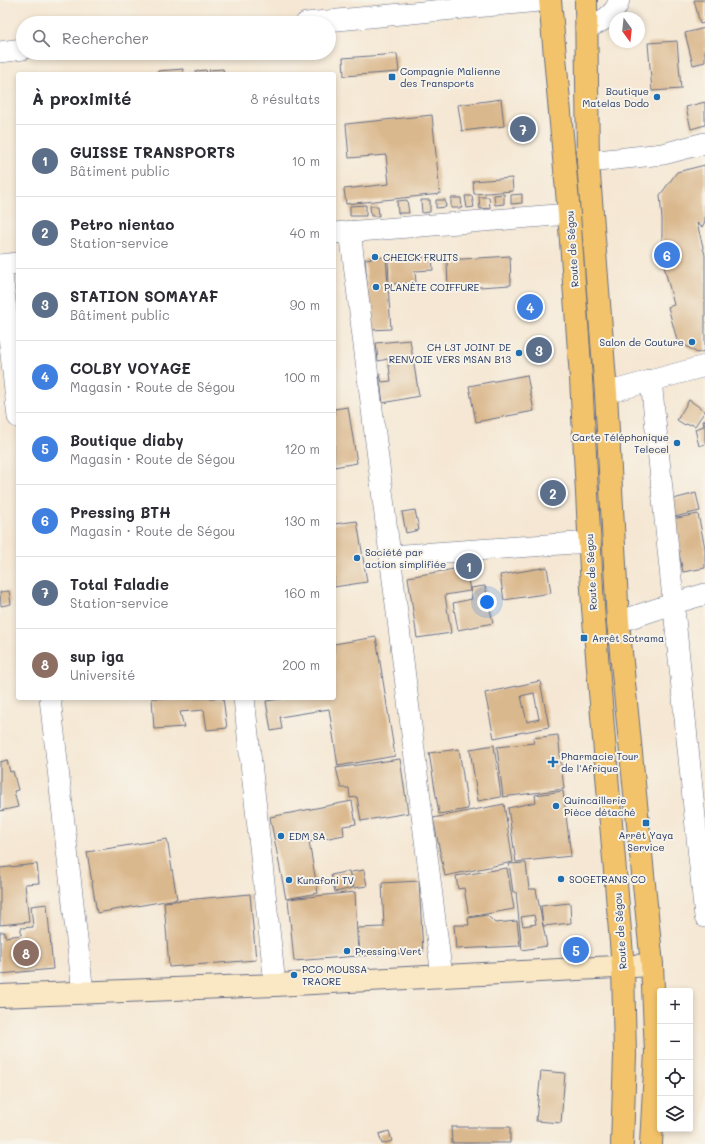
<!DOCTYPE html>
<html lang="fr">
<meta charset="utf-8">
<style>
body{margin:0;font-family:Mali,sans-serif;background:#f7f7f7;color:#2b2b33}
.controls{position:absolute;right:12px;bottom:12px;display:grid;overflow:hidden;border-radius:4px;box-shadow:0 2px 6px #0003}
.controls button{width:36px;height:36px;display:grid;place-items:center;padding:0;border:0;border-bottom:1px solid #e1e1e2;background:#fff;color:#2b2b33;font:20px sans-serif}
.compass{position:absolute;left:609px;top:12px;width:36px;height:36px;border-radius:50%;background:#fff;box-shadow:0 2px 6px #0003;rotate:165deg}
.you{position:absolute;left:487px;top:602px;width:14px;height:14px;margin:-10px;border:3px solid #fff;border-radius:50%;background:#1a73e8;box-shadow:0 0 0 6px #1a73e833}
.badge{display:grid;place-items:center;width:26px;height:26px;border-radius:50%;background:#0f766e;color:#fff;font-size:13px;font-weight:700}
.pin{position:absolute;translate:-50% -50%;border:2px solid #fff;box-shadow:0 1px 4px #0006}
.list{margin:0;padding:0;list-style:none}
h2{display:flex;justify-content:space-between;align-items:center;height:52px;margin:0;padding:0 16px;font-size:17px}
h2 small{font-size:13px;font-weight:400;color:#7c7c81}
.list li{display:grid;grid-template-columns:26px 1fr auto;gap:12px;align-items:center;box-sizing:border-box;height:72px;padding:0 16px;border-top:1px solid #e1e1e2}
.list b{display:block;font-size:15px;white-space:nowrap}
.list p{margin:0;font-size:13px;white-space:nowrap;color:#7c7c81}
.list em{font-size:13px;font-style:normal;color:#7c7c81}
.icon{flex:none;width:22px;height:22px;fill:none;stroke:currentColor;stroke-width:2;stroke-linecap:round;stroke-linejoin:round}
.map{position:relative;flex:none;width:705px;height:1144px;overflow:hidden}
.search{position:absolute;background:#fff;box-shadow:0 2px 6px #0003;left:16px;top:16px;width:320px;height:44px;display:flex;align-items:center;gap:10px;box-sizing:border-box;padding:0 14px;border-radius:22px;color:#7c7c81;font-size:15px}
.panel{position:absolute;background:#fff;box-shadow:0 2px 6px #0003;left:16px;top:72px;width:320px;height:628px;border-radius:4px}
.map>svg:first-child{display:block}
</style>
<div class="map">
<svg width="705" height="1144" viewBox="0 0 705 1144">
<rect width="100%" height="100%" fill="#f7f3e8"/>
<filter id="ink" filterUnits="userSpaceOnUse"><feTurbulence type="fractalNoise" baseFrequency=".025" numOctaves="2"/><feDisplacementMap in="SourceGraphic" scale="8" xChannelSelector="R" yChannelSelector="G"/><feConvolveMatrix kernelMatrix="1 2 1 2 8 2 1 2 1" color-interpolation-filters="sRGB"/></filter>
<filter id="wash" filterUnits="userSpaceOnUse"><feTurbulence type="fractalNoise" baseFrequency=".012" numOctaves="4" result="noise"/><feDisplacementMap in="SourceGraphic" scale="16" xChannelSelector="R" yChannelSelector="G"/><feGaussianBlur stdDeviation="0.9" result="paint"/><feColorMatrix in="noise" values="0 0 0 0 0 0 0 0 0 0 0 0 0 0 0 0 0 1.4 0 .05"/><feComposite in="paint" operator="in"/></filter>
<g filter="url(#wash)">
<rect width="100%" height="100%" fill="#f5e7d3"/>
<g id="blocks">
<g fill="#dab88d" fill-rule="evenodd">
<polygon points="694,0 705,0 705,23 700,24"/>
<polygon points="705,28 705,62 693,65 685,33"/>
<polygon points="677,41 681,89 652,91 648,43"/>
<polygon points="397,54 399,72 344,76 343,58"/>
<polygon points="183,69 183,74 158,74 158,71"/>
<polygon points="223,69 224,74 210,74 209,70"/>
<polygon points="206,70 207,74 196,74 196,71"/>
<polygon points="501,99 504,126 462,131 458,105"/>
<polygon points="705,102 705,125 691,129 686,107"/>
<polygon points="432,115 440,194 346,204 344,189 389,184 386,155 349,158 346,124"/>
<polygon points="705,165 705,222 702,227 697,223 705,255 705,351 697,353 677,340 668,307 674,305 662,258 662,219 660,195 677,172"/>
<polygon points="512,178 513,191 474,194 473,181"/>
<polygon points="504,194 504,204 495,205 494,195"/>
<polygon points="522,194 522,203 511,204 511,195"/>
<polygon points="465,196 472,196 474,207 467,208"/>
<polygon points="479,197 489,197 490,208 480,209"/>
<polygon points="451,198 461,198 462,208 451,208"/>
<polygon points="407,200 409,213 398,213 397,201"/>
<polygon points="421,200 430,200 430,212 422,213"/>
<polygon points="436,200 445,200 446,207 436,208"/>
<polygon points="366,205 366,216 350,216 350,206"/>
<polygon points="370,206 378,206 379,216 371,216"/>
<polygon points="510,256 511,285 448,289 447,260"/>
<polygon points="386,257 391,329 371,330 365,259"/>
<polygon points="432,257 433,270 415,271 416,283 389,284 388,259"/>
<polygon points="410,340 419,396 383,403 379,374 380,374 382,382 391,381 388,359 378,361 376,343"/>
<polygon points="527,375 534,411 476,422 469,386"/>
<polygon points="689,400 705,411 695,426 691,424 689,425 686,424 685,425 677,420"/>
<polygon points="348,407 357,463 334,467 334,409"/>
<polygon points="705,420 705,444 699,446 695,429 704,426 703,421"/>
<polygon points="696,493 700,511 674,517 670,500"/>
<polygon points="415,510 419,530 406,533 402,512"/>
<polygon points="698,514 705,548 705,568 683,572 672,519"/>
<polygon points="357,521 367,582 334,587 334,524"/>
<polygon points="466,567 470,591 445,595 451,633 417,638 408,577"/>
<polygon points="547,567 551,593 504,600 500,575"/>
<polygon points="485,586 493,623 458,630 453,603 472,599 470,588"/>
<polygon points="9,591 11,604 1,606 0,592"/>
<polygon points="376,637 395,756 338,766 329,709 280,717 282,729 271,731 266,701 288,698 334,698 334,644"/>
<path d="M540 681 549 727 494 738 485 693ZM534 693 539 719 527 722 521 696Z"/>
<polygon points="152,698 223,698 227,728 207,730 204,710 180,712 184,727 154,729"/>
<polygon points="558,735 564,789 503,797 497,747 534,743 533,738"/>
<polygon points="494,745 501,797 478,801 470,749"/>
<polygon points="459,749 468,809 439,814 429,753"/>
<polygon points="400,759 408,813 361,821 357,797 350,798 349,788 341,788 336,768"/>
<polygon points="7,760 10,772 13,771 18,790 14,791 18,807 0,811 0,762"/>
<polygon points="563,791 571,856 516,862 508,808 536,802 535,795"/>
<polygon points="352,801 356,824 343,826 344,835 309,842 318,893 286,899 270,817"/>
<polygon points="504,804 513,862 445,876 433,818"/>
<polygon points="167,839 177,899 97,913 87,852"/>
<path d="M526 863 529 889H536L547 946 522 950 516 892H513L509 864ZM534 915 536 924 523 926 521 917Z"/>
<polygon points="37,864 39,883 25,884 29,922 0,925 0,868"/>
<polygon points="507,868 514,909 469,917 464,888 458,889 456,876"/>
<polygon points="364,870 367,886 354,888 351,872"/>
<polygon points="349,871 353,888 335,892 331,875"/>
<polygon points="419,881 423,952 360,956 358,928 384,927 382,883"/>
<polygon points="355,892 358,956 294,961 288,899"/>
<polygon points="250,894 256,960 169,967 164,902"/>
<polygon points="570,903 571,923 543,926 541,906"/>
<polygon points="47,904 53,969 0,974 0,932 5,932 5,937 21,935 21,928 33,927 31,906"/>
<polygon points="487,915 495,923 517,921 520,946 456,949 454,925 469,925 468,918"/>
<polygon points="541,1071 565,1073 561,1123 536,1121"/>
<polygon points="451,1127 510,1127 510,1143 452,1143"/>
<polygon points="389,1131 392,1141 382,1144 379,1134"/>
</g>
</g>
</g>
<g filter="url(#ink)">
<use href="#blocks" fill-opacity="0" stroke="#676f87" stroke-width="1"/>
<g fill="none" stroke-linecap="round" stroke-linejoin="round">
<g stroke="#676f87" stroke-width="22">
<g id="street">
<polyline points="306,23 550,0"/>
<path d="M586 29C599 23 616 15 619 0"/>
<polyline points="0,52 23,49"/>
<polyline points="588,162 663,154 705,143"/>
<polyline points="350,231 442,977"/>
<polyline points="334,233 569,214"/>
<polyline points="0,265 18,263"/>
<polyline points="1,265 18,417"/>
<polyline points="651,380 705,917"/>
<polyline points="606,393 705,366"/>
<polyline points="390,556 590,542"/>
<polyline points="618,622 675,603 705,594"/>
<polyline points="50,698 83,993"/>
<polyline points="244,698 275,985"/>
</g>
</g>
<g stroke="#676f87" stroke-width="24">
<polyline id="secondary" points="0,996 275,985 652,965"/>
</g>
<g stroke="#676f87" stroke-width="24">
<g id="highway">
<polyline points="550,0 569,214 581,378 593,608 623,967 625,1055 622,1144"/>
<polyline points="586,0 588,162 606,393 618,622 652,965 656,1052 651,1144"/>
</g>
</g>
<use href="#street" stroke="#fff" stroke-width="21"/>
<use href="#secondary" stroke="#fae7c3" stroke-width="22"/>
<use href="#highway" stroke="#f2c36a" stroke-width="22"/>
</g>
</g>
<g fill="#1f6fb2" stroke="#f7f3e8" stroke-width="1.5">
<rect x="388" y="73" width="8" height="8" rx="2"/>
<circle cx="657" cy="97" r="4"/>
<circle cx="375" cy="257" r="4"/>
<circle cx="376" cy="287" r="4"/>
<circle cx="692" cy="342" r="4"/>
<circle cx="519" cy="353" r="4"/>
<circle cx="677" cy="443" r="4"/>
<circle cx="357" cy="558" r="4"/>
<rect x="580" y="634" width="8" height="8" rx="2"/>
<path d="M551 756h4v4h4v4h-4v4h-4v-4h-4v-4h4z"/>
<circle cx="556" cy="806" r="4"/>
<rect x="642" y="819" width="8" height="8" rx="2"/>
<circle cx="281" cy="836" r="4"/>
<circle cx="561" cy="879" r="4"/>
<circle cx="289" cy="880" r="4"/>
<circle cx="347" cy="951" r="4"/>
<circle cx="294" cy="975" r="4"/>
</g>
<g text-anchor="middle" stroke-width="4" stroke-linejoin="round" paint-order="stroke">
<g font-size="10" fill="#1b2f5e" stroke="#f7f3e8" text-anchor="start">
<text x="400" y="75">Compagnie Malienne<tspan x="400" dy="12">des Transports</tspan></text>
<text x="649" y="95" text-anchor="end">Boutique<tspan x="649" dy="12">Matelas Dodo</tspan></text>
<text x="383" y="261">CHEICK FRUITS</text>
<text x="384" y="291">PLANÈTE COIFFURE</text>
<text x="684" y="346" text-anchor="end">Salon de Couture</text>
<text x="511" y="351" text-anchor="end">CH L3T JOINT DE<tspan x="511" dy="12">RENVOIE VERS MSAN B13</tspan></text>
<text x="669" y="441" text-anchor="end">Carte Téléphonique<tspan x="669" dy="12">Telecel</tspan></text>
<text x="365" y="556">Société par<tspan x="365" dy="12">action simplifiée</tspan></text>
<text x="592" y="642">Arrêt Sotrama</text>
<text x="561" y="760">Pharmacie Tour<tspan x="561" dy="12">de l'Afrique</tspan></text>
<text x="564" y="804">Quincaillerie<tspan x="564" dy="12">Pièce détaché</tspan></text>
<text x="646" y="839" text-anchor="middle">Arrêt Yaya<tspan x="646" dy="12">Service</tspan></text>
<text x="289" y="840">EDM SA</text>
<text x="569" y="883">SOGETRANS CO</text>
<text x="297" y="884">Kunafoni TV</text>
<text x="355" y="955">Pressing Vert</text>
<text x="302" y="973">PCO MOUSSA<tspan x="302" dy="12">TRAORE</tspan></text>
</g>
<g font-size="10" fill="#1b2f5e" stroke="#f7f3e8">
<text transform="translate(572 249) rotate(-94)" y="4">Route de Ségou</text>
<text transform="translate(591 572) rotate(-93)" y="4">Route de Ségou</text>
<text transform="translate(620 931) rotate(-94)" y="4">Route de Ségou</text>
</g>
</g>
</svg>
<div class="controls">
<button>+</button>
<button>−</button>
<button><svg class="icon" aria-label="locate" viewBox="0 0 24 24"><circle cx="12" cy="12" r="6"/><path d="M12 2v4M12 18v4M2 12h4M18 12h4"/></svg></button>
<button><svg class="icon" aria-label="layers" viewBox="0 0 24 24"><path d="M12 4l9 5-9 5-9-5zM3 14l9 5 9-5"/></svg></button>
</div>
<svg class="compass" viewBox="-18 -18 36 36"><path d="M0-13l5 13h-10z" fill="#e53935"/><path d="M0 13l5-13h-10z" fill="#7c7c81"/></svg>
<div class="you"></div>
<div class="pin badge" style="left:469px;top:566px;background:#5c6f8a">1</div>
<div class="pin badge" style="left:553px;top:493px;background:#5c6f8a">2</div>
<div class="pin badge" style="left:539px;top:350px;background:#5c6f8a">3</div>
<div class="pin badge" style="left:530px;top:307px;background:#3f7fe0">4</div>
<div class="pin badge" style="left:576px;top:950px;background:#3f7fe0">5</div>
<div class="pin badge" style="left:667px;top:255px;background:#3f7fe0">6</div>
<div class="pin badge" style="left:523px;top:129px;background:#5c6f8a">7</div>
<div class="pin badge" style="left:26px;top:953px;background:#8d6e63">8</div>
<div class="search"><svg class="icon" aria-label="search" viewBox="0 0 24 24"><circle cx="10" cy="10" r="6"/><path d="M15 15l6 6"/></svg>Rechercher</div>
<section class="panel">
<h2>À proximité<small>8 résultats</small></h2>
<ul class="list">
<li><span class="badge" style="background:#5c6f8a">1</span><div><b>GUISSE TRANSPORTS</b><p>Bâtiment public</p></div><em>10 m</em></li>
<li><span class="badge" style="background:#5c6f8a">2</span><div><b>Petro nientao</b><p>Station-service</p></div><em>40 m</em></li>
<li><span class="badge" style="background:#5c6f8a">3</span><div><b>STATION SOMAYAF</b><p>Bâtiment public</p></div><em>90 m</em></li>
<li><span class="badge" style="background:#3f7fe0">4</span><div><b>COLBY VOYAGE</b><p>Magasin · Route de Ségou</p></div><em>100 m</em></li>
<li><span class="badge" style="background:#3f7fe0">5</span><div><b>Boutique diaby</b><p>Magasin · Route de Ségou</p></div><em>120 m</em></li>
<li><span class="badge" style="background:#3f7fe0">6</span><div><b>Pressing BTH</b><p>Magasin · Route de Ségou</p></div><em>130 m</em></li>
<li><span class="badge" style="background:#5c6f8a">7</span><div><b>Total Faladie</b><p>Station-service</p></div><em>160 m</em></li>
<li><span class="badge" style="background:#8d6e63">8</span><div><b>sup iga</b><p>Université</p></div><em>200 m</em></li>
</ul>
</section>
</div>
